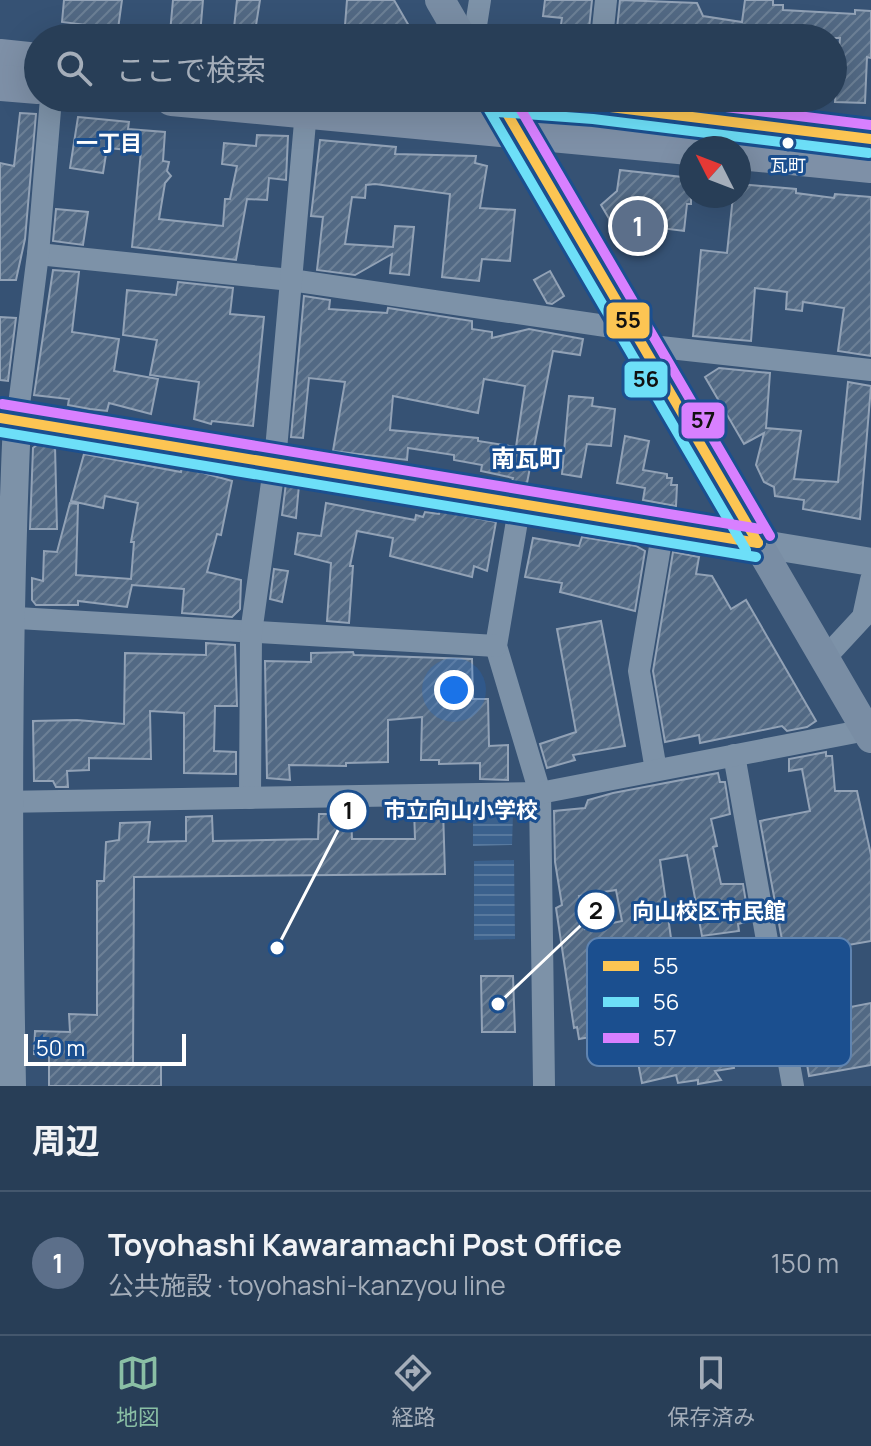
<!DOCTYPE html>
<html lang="ja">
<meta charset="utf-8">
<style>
body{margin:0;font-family:Manrope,"Noto Sans JP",sans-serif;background:#30455d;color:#f1f3f6}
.compass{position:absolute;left:679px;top:136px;width:72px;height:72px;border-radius:50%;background:#283e57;box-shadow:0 8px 32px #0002;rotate:312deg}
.scale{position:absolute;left:24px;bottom:20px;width:162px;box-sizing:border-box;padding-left:8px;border:4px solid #fff;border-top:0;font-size:22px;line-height:28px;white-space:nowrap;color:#fff;-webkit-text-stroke:6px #1b4f8f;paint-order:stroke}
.you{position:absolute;left:454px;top:690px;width:28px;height:28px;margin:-20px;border:6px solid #fff;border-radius:50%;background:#1a73e8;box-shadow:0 0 0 12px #1a73e833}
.badge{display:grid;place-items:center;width:52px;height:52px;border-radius:50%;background:#8abfa5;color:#fff;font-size:26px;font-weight:700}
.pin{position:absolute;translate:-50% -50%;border:4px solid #fff;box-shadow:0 2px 8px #0006}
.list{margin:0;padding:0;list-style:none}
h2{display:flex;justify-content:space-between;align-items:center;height:104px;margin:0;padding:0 32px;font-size:34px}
h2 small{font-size:26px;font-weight:400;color:#a5aeba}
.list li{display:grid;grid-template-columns:52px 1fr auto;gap:24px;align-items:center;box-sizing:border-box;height:144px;padding:0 32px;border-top:2px solid #44576d}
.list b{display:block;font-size:30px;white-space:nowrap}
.list p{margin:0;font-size:26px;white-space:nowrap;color:#a5aeba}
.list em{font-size:26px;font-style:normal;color:#a5aeba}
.icon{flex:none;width:44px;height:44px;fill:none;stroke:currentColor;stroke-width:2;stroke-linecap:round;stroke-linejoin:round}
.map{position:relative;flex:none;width:871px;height:1086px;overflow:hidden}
.search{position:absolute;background:#283e57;box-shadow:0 8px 32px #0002;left:24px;right:24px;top:24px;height:88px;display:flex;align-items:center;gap:20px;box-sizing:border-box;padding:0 28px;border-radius:44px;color:#a5aeba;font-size:30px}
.sheet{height:248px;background:#283e57}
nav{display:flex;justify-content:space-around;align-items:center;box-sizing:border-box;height:112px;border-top:2px solid #44576d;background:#283e57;font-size:22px;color:#a5aeba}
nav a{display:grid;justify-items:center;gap:4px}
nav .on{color:#8abfa5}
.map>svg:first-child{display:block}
</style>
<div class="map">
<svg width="871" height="1086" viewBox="0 0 871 1086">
<defs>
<pattern id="water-rules" width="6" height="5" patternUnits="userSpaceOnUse" patternTransform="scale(2)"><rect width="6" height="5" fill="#3b618d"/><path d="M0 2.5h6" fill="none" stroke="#58799e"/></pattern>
<pattern id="building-hatch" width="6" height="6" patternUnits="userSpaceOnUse" patternTransform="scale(2)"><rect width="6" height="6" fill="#526984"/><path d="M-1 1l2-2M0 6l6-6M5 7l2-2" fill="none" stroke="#6c8096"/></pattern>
</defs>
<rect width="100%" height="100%" fill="#365274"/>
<g fill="url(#water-rules)">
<polygon points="513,813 512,845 473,846 473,814"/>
<polygon points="514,860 515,939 474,940 474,861"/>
</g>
<g fill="url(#building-hatch)" stroke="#92a2b6" stroke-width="2" fill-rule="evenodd">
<polygon points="64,0 122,0 118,29 62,22"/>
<polygon points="173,0 203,0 200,35 170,33"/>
<polygon points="237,0 260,0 254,38 233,37"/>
<polygon points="347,0 394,0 416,38 344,38"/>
<polygon points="545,0 592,0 588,38 559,38 562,18 543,16"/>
<polygon points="620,0 697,3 703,16 742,22 745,0 773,0 773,5 783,5 783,10 855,14 855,10 871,11 871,58 867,57 865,103 835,102 840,38 616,38"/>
<polygon points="20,113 36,114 25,239 16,280 0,280 0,163 14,166"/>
<polygon points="78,117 129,122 128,129 165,132 163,161 169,162 167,171 171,176 165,183 159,219 223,226 225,199 230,199 237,166 222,164 224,143 256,146 257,135 288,136 286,180 269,178 267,200 247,199 236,260 132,247 141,151 107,148 103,173 70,168"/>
<polygon points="320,140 396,147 395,154 476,156 475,163 487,166 480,208 515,210 510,261 482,259 479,281 442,277 450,194 375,184 366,185 365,198 352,197 345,244 393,247 395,226 414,227 409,275 390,273 392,254 355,275 317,270 323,217 311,216"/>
<polygon points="620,170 691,178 691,204 687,204 684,231 661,228 636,244 618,216 611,222 601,205 617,191"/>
<polygon points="739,184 796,189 796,193 834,198 835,194 871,197 871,356 838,351 844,308 803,302 802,311 786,309 787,292 755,288 751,341 693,336 701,250 727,253 733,196 739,196"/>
<polygon points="56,209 88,212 83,245 53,241"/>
<polygon points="53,270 79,272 72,332 119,339 114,371 158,379 151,414 109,403 107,411 90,409 68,405 69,399 34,395"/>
<polygon points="550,271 564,296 552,304 547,303 534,280"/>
<polygon points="178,282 233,288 230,314 264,317 253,426 212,421 211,424 194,419 199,382 150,375 157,340 123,335 127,290 176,295"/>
<path d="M304 296 330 300 329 309 387 313 388 308 472 321V329L492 332V338L529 329 583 339 580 355 553 351 526 488 511 485 513 478 481 471 482 465 454 460V455L408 448 407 460 333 451 345 382 309 378 303 438 291 437ZM484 379 525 386 516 447 478 441V438L390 430 393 396 478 413Z"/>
<polygon points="0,317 16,318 8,381 0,380"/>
<polygon points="719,368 770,373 766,428 801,431 794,479 838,482 848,382 871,386 860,519 803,509 804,500 775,496 774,487 764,482 756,465 764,433 744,444 705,377"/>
<polygon points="569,396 593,398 592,406 615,409 611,446 587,444 581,477 562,474"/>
<polygon points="625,436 649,441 643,470 667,474 667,478 672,478 671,485 677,485 676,506 643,500 645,488 617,483"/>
<polygon points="38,444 55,446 57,529 30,529 33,448"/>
<polygon points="84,454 181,472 182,467 232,481 221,535 217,534 207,572 241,580 240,609 232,617 182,613 184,589 132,585 127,607 78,601 78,605 36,605 32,600 32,578 43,581 44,551 57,552 70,503 78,504 76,575 131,579 134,542 131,542 138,503 105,496 103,508 71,501"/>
<polygon points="286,483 299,485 296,518 282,515"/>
<polygon points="326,503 415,520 416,515 423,517 425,512 439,514 440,511 496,522 487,571 474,566 472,577 390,556 393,538 357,531 350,566 353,566 349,623 327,621 331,563 295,554 298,533 321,536"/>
<polygon points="582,537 636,546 645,551 635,611 560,592 562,583 525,577 533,538 579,546"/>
<polygon points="673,552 699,557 696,574 712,576 731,609 746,600 816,721 807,727 787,731 782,726 700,743 699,735 665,742 653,671"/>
<polygon points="274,569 288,571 282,602 270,599"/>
<polygon points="601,621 625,746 573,755 575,760 547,768 540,744 576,732 557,629"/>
<polygon points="206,643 235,645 237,706 215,706 214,751 236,752 236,774 184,773 184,713 150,711 151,759 89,758 89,770 67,771 68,787 56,787 53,781 34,781 33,721 77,720 124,724 125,653 206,655"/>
<polygon points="353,652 354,655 472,659 473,699 488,699 489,746 508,745 508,780 480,779 480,763 439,764 439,760 421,760 422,717 388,720 388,762 346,763 346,766 289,765 290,780 267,778 265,661 311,662 311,653"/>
<polygon points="826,752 826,756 832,756 835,791 857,791 871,855 871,941 785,956 760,821 810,811 802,769 789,771 789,759"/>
<path d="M718 773 720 782H725L730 814 711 819 717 846 713 847 721 884H743L749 921 738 924 739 931 702 936 687 855 660 860 671 938 638 944 644 976 676 973 686 1039 728 1031 734 1068 715 1071 721 1080 698 1084V1080L678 1083 676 1075 642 1083 635 1047 645 1045 635 1009H601L606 1034 579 1039 577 1027 574 1028 556 908 562 905 555 862 554 811 585 808 588 800 613 793ZM616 890 622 921 585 929 579 896Z"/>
<polygon points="414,809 443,809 445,874 134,877 133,1064 161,1064 161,1086 49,1086 49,1055 34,1054 35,1031 70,1032 69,1014 97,1015 97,881 104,881 106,842 119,840 120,823 150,822 148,842 186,841 186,817 212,816 213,841 318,839 319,814 351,814 352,839 415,839"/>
<polygon points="481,976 513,976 515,1032 482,1032"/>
<polygon points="871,1003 871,1065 809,1076 799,1017"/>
</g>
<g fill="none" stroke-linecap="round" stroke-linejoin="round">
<g stroke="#7d92a8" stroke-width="22">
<polyline points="474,38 480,0"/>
<polyline points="602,38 606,0"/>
<polyline points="38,254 291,280 633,330"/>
<polyline points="642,345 871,370"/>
<polyline points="17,421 38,254 51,98"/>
<polyline points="520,503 496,646 540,793 544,1086"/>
<polyline points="0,617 496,646"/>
<polyline points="825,658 863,617 871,580"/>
<polyline points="734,755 793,1086"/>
<polyline points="656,770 639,671 663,529"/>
<polyline points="250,798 251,633 275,461 306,111"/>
<polyline points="0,802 540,793 871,729"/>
</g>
<g stroke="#7d92a8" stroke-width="28">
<polyline points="0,418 871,562"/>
<path d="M12 1086C8 864 7 643 17 421"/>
</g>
<g stroke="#798da4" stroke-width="30">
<polyline points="440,0 462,38"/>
<polyline points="507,114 871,738"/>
</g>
<g stroke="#7e90a7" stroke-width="36">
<polyline points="0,57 38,61"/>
<polyline points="0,83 38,86"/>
<polyline points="172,98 700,148"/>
<polyline points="497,98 594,105 871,139"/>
<polyline points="739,152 871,165"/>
</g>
<g stroke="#1b4f8f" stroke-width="16">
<g id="bus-1">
<polyline points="498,98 758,543"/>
<polyline points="498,98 594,105 871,139"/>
<polyline points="0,418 758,543"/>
</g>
</g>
<g stroke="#1b4f8f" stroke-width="16">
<g id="bus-2">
<polyline points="486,105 746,550"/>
<polyline points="497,112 593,119 869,153"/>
<polyline points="0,432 756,557"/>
</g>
</g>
<g stroke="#1b4f8f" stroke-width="16">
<g id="bus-3">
<polyline points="514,98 770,536"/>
<polyline points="652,98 871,125"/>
<polyline points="2,404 760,529"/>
</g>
</g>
<use href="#bus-1" stroke="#fcc553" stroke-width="10"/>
<use href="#bus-2" stroke="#6ddff8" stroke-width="10"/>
<use href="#bus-3" stroke="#d880ff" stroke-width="10"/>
</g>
<circle fill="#fff" stroke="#1b4f8f" stroke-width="3" cx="788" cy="143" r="7"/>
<g text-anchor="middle" stroke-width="6" stroke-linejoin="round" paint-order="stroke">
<g font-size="18" fill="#fff" stroke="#1b4f8f">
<text x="788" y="172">瓦町</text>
</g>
<g font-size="22" font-weight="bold" fill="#fff" stroke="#1b4f8f">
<text x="109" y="151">一丁目</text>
</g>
<g font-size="24" font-weight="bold" fill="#fff" stroke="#1b4f8f">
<text x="527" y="467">南瓦町</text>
</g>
</g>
<rect x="587" y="938" width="264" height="128" rx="12" fill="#1b4f8f" stroke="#5f84b1" stroke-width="2"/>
<rect x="603" y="961" width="36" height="10" fill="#fcc553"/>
<rect x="603" y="997" width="36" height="10" fill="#6ddff8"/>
<rect x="603" y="1033" width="36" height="10" fill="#d880ff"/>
<g font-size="22" fill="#fff">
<text x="653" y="974">55</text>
<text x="653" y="1010">56</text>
<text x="653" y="1046">57</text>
</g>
<path fill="none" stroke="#fff" stroke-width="3" d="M277 948L348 811M498 1004L596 911"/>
<g fill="#fff" stroke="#1b4f8f" stroke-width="3">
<circle cx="277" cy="948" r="8"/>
<circle cx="498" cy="1004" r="8"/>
<circle cx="348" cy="811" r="20"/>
<circle cx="596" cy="911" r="20"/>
</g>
<g font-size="24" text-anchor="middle" font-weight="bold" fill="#111">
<text x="348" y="819">1</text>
<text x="596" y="919">2</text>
</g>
<g font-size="22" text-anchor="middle" font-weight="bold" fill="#fff" stroke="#1b4f8f" stroke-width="6" stroke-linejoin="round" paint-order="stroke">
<text x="461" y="818">市立向山小学校</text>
<text x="709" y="919">向山校区市民館</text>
</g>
<g stroke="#1b4f8f" stroke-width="3">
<rect x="605" y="301" width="46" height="39" rx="8" fill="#fcc553"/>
<rect x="623" y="360" width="46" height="39" rx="8" fill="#6ddff8"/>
<rect x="680" y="401" width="46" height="39" rx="8" fill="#d880ff"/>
</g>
<g font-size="22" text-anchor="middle" font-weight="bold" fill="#111">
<text x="628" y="328">55</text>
<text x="646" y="387">56</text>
<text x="703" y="428">57</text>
</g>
</svg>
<svg class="compass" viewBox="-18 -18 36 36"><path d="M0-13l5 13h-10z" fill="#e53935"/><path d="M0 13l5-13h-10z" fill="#a5aeba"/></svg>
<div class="scale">50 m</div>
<div class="you"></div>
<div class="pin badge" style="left:638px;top:226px;background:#5c6f8a">1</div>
<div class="search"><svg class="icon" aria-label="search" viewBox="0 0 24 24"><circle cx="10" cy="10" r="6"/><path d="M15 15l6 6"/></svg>ここで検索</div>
</div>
<section class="sheet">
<h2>周辺<small></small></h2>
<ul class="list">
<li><span class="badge" style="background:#5c6f8a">1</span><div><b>Toyohashi Kawaramachi Post Office</b><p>公共施設 · toyohashi-kanzyou line</p></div><em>150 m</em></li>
</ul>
</section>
<nav>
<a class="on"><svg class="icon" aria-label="map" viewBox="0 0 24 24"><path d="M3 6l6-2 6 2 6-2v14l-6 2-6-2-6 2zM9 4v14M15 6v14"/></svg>地図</a>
<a><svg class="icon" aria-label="directions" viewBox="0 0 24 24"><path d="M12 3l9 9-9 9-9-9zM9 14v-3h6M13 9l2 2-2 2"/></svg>経路</a>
<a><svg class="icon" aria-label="saved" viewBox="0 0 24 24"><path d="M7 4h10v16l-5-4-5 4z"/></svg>保存済み</a>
</nav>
